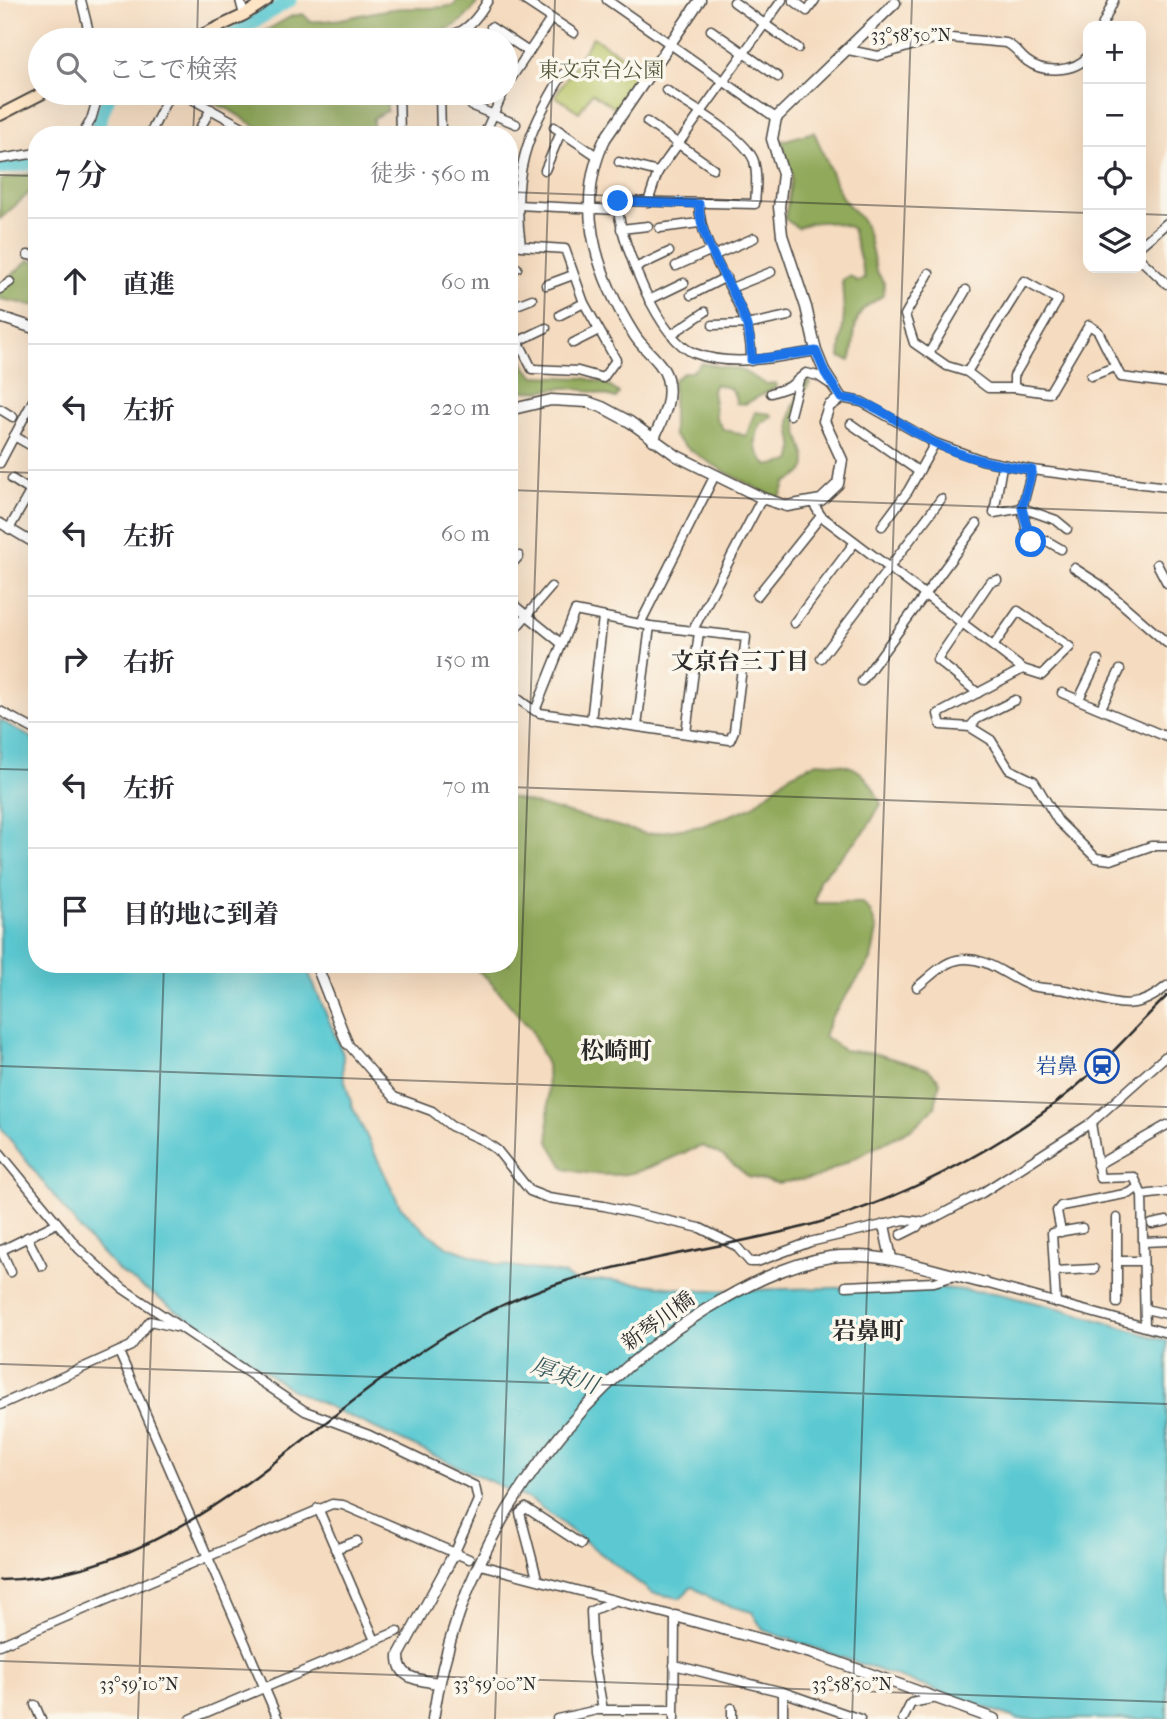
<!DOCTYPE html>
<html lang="ja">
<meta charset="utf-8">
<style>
body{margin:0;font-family:"IM FELL French Canon","Noto Serif JP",serif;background:#f7f7f7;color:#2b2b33}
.controls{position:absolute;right:21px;top:21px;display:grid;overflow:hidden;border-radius:14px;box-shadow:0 7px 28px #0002}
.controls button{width:63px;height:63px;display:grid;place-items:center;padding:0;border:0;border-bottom:2px solid #e1e1e2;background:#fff;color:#2b2b33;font:35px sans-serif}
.stop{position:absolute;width:21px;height:21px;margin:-16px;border:5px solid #1a73e8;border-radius:50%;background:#fff}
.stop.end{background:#1a73e8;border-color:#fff;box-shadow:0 2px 7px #0008}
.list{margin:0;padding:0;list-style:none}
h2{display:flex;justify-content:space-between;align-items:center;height:91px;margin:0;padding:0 28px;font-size:30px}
h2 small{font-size:23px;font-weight:400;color:#7c7c81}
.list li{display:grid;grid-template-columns:46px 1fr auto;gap:21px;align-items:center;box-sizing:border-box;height:126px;padding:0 28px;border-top:2px solid #e1e1e2}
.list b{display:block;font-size:26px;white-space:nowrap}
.list em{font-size:23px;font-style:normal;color:#7c7c81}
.icon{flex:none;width:38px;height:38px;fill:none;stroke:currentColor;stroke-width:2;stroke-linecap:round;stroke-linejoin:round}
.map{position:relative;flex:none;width:1167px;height:1719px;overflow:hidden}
.search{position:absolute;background:#fff;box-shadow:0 7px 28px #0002;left:28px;top:28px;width:490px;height:77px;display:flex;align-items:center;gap:18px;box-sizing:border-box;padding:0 24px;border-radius:38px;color:#7c7c81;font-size:26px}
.panel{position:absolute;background:#fff;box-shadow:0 7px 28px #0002;left:28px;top:126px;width:490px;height:847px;border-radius:28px}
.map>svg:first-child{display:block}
</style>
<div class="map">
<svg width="1167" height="1719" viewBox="0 0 1167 1719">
<rect width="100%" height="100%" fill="#fbf7ec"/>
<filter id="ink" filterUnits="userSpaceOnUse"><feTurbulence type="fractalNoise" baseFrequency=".0143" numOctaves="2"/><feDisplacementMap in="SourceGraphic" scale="14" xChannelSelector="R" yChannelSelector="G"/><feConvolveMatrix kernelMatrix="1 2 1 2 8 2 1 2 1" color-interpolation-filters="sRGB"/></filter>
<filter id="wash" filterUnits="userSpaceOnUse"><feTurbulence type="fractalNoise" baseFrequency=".00686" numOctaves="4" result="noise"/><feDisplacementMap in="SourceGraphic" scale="28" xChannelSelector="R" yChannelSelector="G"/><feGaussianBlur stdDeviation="1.57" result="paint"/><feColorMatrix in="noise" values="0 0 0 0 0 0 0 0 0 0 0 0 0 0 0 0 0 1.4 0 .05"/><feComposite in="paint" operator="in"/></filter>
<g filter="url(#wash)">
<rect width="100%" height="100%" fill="#f5dbbf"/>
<polygon fill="#b6c365" stroke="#707748" stroke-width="2" points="593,37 644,70 618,110 592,93 579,112 555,96"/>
<g fill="#90a95a" stroke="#5e6a42" stroke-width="2">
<path d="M457 0H479C455 38 437 31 397 35L392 40H249L292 16 303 14 310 21C339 23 365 12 393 9 414 6 433 11 454 5Z"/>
<polygon points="198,93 387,93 387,111 373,118 373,135 269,135 228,109 201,99"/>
<path d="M814 132 842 198 863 221 868 233 876 270 884 283 883 295C877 301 865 305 861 312 851 328 856 345 850 361L840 357 844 314 842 280 850 276 858 282 865 278 852 228C835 221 813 219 798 228L785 219 792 175 782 141Z"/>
<polygon points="37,172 37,186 0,219 0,180"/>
<path d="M30 260 37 262V306L0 299V285C13 278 17 267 30 260Z"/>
<path d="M509 330 527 369 535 376 584 378 605 383 619 393 616 398C600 394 585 389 568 388 546 387 529 398 509 385Z"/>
<path d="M701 363 741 370 766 384 776 383 777 387 745 404 736 403C735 388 729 387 715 384L712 390 716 418 723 429 746 436 755 412 771 414 772 417 760 424C753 445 754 450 768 466L791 461C797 446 790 437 790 421 791 409 800 388 808 380L810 383C801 396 795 410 797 426 799 450 822 468 786 482L780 497C760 493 686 452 673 435V380L685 372H692Z"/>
<path d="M817 762C855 764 865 768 881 804L866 830 819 880 815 903H862L870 911 877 930 871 960 832 1016 824 1036 843 1050 877 1054 928 1069 940 1081 935 1107 913 1128 816 1178 777 1183 749 1177 723 1156 703 1146C680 1153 659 1165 636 1172 613 1178 587 1174 565 1169L549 1142 547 1065 531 1030 488 979 469 964H509V797L647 834 702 826 752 807 788 776Z"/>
</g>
<polygon fill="#5cc9d2" stroke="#447a7e" stroke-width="2" points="0,720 37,741 37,964 305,964 343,1054 343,1074 352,1106 400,1206 424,1230 448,1247 496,1264 564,1274 575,1282 607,1280 704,1291 919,1286 995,1293 1062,1309 1167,1341 1167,1719 1018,1719 763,1630 752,1612 720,1603 692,1587 680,1598 652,1593 533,1501 292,1390 119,1271 87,1238 0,1127"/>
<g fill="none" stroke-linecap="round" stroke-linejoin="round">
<g stroke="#5cc9d2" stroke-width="14">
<polyline points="223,40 290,0"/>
<polyline points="94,135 110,93"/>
<polyline points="0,168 37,162"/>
</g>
</g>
</g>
<g filter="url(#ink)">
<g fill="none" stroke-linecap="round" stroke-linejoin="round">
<g stroke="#494541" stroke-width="11">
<g id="minor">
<polyline points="81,0 91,40"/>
<polyline points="240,0 244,15"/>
<polyline points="524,0 574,33"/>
<polyline points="607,0 776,118"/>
<polyline points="793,0 807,11 815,0"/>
<polyline points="734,2 798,48"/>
<polyline points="1102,26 1114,0"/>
<polyline points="491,27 529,52"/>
<polyline points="711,30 778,77"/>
<path d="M415 40C454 36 467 37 488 0"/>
<path d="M848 50 878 56 940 37 1006 43C1016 47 1019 55 1027 61 1044 74 1075 72 1088 56"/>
<polyline points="506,86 551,19"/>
<polyline points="181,93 257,135"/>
<polyline points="399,93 400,135"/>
<polyline points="440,93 441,135"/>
<polyline points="472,106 516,124"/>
<polyline points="647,122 713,168"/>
<polyline points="554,127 597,156"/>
<polyline points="82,135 91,120 99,93"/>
<polyline points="146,135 152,130 170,93"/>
<polyline points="196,135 211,109"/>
<polyline points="484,135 503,93"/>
<polyline points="0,159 37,153"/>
<polyline points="619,162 658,172"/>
<polyline points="545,170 561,132"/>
<path d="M618 201 755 204C756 190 758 175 754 161 745 136 689 106 666 90"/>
<polyline points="648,202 658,172 782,0"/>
<path d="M699 204C700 259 754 302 751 361"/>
<path d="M517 205 618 210C623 246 658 339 694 353 732 368 778 357 816 351"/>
<polyline points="660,228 699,223"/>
<polyline points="621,229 648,226"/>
<polyline points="1141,245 1167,223"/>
<polyline points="28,255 37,256"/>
<polyline points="715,255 754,238"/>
<polyline points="1141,260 1167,284"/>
<polyline points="676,266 712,250"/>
<polyline points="635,268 669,252"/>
<polyline points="509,272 517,268"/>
<polyline points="929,273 905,315 914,343 947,366 967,372 1024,281 1058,300 1014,376 1014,388 1049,393 1089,325 1098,331 1121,377 1167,383"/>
<polyline points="546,285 573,275"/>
<polyline points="731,288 771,272"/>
<polyline points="0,289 10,282"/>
<polyline points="691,295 726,277"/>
<polyline points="649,300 684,283"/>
<polyline points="509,308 532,299"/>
<polyline points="560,315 584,303"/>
<path d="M509 322 532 369 578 371 603 378 616 360 584 303 565 249 521 246C511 176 526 133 563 74"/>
<polyline points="713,325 751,324 788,316"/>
<polyline points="672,334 705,312"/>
<polyline points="519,341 546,328"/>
<polyline points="573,343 599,330"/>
<polyline points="929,353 966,290"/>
<polyline points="967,372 988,388 1014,388"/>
<polyline points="1091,376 1115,367"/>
<polyline points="771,393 789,387 806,373 818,376 836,388"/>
<polyline points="841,398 862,402 935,443 982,460 1032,470 1167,487"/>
<polyline points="0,409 13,417"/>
<polyline points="790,415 799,380"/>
<polyline points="851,424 918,471"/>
<polyline points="14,436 37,449"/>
<polyline points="0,463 37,393"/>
<polyline points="1002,466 994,513 1022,508 1027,532 1036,553"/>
<polyline points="1032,470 1022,508 1056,520 1067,529"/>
<polyline points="12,479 37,495"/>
<polyline points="813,503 821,516 1023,669 1042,675 1070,647 1018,611 994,645"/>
<polyline points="0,523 37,545"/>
<polyline points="882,526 908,491 935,443"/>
<polyline points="9,529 30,492"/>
<polyline points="1031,542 1047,541 1061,549"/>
<polyline points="1157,564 1167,583"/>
<polyline points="509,567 519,556"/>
<polyline points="1074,568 1099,584 1167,643"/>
<polyline points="757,596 821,516"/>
<polyline points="509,601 562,644"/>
<polyline points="794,623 855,542"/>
<polyline points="640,624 715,475"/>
<polyline points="693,630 762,498"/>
<polyline points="509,636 551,587"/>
<polyline points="821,658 941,499"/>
<polyline points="1023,669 938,714 941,725 970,727 991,740 1009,769 1034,781 1058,821 1096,858 1111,860 1151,846 1167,846"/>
<polyline points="862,681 977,524"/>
<path d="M509 692C519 699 528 708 540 713L730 740 734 731 746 637 650 626 575 611 535 711"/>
<polyline points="978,693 937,660 990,582 997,580"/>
<polyline points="1062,693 1167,737"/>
<polyline points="1079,699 1098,660"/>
<polyline points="1101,708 1120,670"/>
<polyline points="0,711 37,731"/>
<polyline points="591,721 603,617"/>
<polyline points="637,726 650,626"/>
<polyline points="970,727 977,719 1015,700"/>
<polyline points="686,733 699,632"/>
<path d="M917 987C929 978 942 963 957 960 984 954 1005 976 1028 985 1039 989 1053 988 1065 990 1107 997 1129 1019 1167 986"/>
<polyline points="347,1043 394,1097 432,1111 451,1126 484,1141 497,1150 530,1191 548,1198 604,1206 700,1228 736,1246 750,1262 757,1262 810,1242 904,1220 925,1222 938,1216 982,1193 1091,1123 1167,1055"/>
<polyline points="1091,1123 1100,1178 1134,1177 1142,1195 1145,1327"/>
<polyline points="0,1153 79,1249 122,1288 305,1411 369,1435 475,1486 478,1500 455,1552"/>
<polyline points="1097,1165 1167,1125"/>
<polyline points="1142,1195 1167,1192"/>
<polyline points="1117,1218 1117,1303"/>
<polyline points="1152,1224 1167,1221"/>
<polyline points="1061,1232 1057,1211 1061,1206 1130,1193 1138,1187"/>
<polyline points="901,1235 917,1227 921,1221"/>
<polyline points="27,1237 42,1266"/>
<polyline points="1143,1242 1167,1241"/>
<polyline points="1,1250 11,1272"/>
<polyline points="0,1251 57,1223"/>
<polyline points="1117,1261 1143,1261"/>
<polyline points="1054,1271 1094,1269"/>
<polyline points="985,1283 1167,1333"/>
<polyline points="846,1286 934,1282 955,1276"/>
<polyline points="1056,1303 1052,1233 1082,1228"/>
<polyline points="1145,1309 1167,1314"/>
<polyline points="119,1352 278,1719"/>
<polyline points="0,1405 131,1346 150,1321 175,1327"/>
<polyline points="318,1508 373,1636"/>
<polyline points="335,1549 357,1541"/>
<polyline points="484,1566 675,1616 674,1719"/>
<polyline points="537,1578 520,1513 526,1508 581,1544"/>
<polyline points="0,1645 332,1504 343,1505 469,1559"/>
<polyline points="674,1665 783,1692 860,1719"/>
<polyline points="783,1692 783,1719"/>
<polyline points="35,1705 41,1719"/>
<polyline points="732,1708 732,1719"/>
<polyline points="603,1710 593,1654 591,1611 614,1601"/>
<polyline points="191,1719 398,1631"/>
<polyline points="557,1719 597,1710 673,1710"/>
<polyline points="903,1719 911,1703 937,1698"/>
</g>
</g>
<g stroke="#494541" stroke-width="13">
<g id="tertiary">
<polyline points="0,317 37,329"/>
<polyline points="509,410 551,400 588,402 602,407 630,422 677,456 762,498 787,506 821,500 838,484 842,460 824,421 829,406 841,398 825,373 816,351 806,307 782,235 779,207 783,174 772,139 776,118 784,110 895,3"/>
<path d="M653 440C662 420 673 400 667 378 662 361 644 350 635 336 597 276 573 205 605 139L700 0"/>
<polyline points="316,964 347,1043"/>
<polyline points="884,1225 891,1258"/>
<polyline points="675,1616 818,1655 994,1719"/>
<path d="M438 1683C420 1680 398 1680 399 1655L455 1552"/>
<path d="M433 1719C458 1550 559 1400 705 1310 743 1287 786 1264 830 1257 884 1250 934 1272 985 1283"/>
</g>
</g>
<g stroke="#494541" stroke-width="14">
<g id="secondary">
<polyline points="191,40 244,15 267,0"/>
<polyline points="0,115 43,93"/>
</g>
</g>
<use href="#minor" stroke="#fff" stroke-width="8"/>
<use href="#tertiary" stroke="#fff" stroke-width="10"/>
<use href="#secondary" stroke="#fee5c5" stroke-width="10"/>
<path stroke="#2b2b2b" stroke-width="2.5" d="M0 1580C200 1577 323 1393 490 1311 586 1263 696 1254 799 1228 893 1204 998 1151 1072 1090 1107 1061 1135 1027 1167 996"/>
</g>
</g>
<g fill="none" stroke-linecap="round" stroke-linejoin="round" filter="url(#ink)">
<path stroke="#1a73e8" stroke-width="9" d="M618 201 699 204C700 259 755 302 751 360L816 351 825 373 841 398C875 400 903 428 933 442 964 458 998 465 1032 470L1022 508 1031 542"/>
</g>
<path fill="none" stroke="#2b2b2b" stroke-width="2" stroke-opacity="0.45" d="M197 40 198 0M193 135 195 93M0 175 37 176M509 192 1088 213M1141 214 1167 215M0 472 37 473M509 490 1167 513M0 769 37 770M509 787 1167 810M0 1066 1167 1107M0 1364 1167 1404M0 1661 1167 1702M138 1719 164 964M495 1719 555 0M852 1719 912 0"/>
<defs>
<g id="station-ring" transform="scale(1.75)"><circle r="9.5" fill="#fbf7ec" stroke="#1a4fb4" stroke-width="1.5"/><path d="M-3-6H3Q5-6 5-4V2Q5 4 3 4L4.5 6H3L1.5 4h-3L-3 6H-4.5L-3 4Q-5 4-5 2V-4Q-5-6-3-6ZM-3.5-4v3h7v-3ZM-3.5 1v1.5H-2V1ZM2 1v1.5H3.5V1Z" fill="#1a4fb4"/></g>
</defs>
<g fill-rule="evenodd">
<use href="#station-ring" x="1102" y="1066"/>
</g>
<g text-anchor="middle" stroke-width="7" stroke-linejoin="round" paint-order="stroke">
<g font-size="21" fill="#55593c" stroke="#fbf7ec">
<text x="601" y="77">東文京台公園</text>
</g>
<g font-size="21" fill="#164399" stroke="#fbf7ec" text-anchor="end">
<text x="1078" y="1073">岩鼻</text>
</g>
<g font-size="21" fill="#2b2b2b" stroke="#fbf7ec">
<text transform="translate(658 1321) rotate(-36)" y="7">新琴川橋</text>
</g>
<g font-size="23" font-weight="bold" fill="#2b2b2b" stroke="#fbf7ec">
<text x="740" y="669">文京台三丁目</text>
</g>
<g font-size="23" font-style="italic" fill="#3a5a5d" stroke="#fbf7ec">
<text transform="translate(565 1375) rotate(19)" y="8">厚東川</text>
</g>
<g font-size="24" font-weight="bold" fill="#2b2b2b" stroke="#fbf7ec">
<text x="616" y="1059">松崎町</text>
<text x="868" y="1339">岩鼻町</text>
</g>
</g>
<g font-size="18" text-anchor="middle" fill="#2b2b2b" stroke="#fbf7ec" stroke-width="7" stroke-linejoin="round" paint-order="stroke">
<text x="911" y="41">33°58'50"N</text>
<text x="139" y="1690">33°59'10"N</text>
<text x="495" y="1690">33°59'00"N</text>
<text x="852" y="1690">33°58'50"N</text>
</g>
</svg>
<div class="controls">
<button>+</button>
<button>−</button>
<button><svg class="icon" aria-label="locate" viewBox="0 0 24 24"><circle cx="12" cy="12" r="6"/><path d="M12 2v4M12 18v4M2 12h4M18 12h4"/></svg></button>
<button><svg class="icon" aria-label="layers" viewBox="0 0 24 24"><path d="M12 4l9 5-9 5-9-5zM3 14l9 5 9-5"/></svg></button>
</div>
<div class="stop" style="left:1031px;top:542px"></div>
<div class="stop end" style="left:618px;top:201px"></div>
<div class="search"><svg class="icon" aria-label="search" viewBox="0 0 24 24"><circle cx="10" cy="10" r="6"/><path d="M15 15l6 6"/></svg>ここで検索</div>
<section class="panel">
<h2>7 分<small>徒歩 · 560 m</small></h2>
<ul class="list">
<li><svg class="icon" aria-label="ahead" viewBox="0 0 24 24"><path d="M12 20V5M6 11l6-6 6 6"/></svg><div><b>直進</b></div><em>60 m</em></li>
<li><svg class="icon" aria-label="left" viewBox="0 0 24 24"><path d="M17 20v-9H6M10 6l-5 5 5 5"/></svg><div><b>左折</b></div><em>220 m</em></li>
<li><svg class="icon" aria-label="left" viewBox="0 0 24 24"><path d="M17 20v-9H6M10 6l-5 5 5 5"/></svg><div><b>左折</b></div><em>60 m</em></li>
<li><svg class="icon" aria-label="right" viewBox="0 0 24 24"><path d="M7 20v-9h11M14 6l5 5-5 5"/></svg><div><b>右折</b></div><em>150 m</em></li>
<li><svg class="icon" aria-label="left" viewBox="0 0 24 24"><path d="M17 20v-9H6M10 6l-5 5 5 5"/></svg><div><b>左折</b></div><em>70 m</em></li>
<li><svg class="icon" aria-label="arrive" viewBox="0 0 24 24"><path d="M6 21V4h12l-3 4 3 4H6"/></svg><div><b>目的地に到着</b></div></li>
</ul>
</section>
</div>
